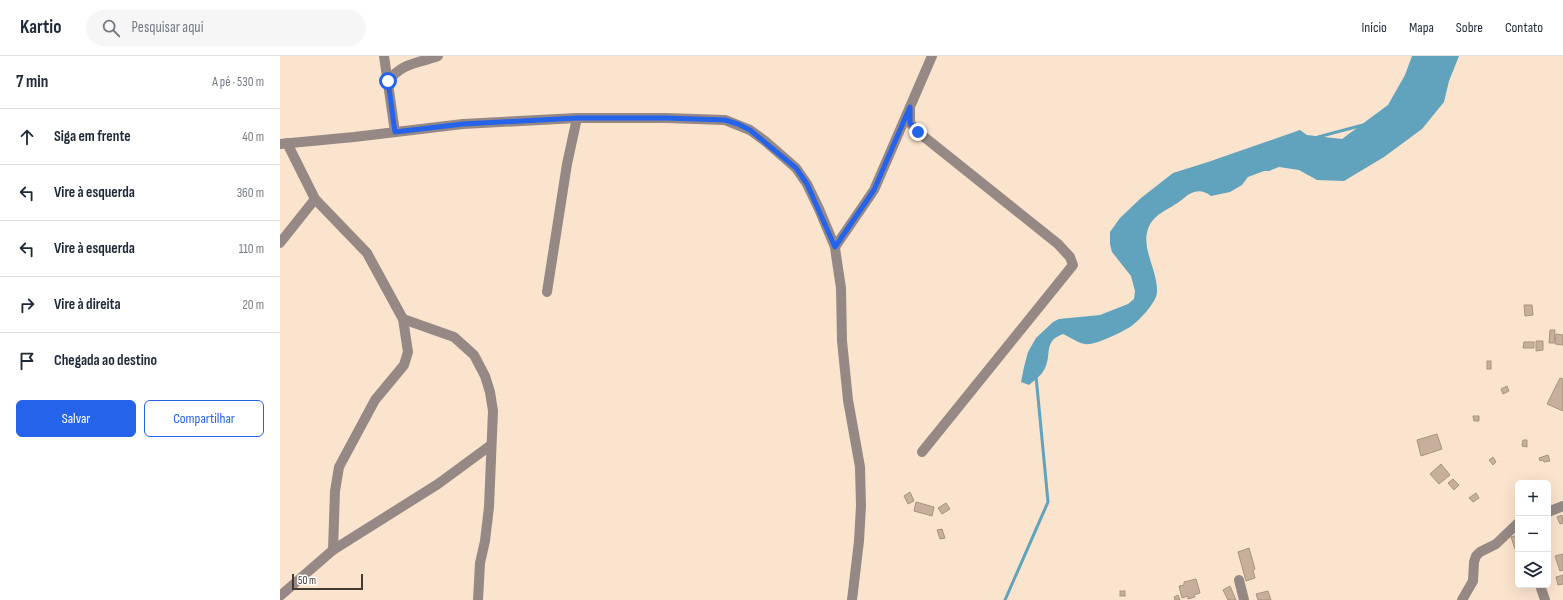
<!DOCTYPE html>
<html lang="pt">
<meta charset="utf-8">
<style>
body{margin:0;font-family:"Sofia Sans Condensed",sans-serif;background:#f6f6f7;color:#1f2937}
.controls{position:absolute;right:12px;bottom:12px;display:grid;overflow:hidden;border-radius:6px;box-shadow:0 4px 16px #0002}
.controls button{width:36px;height:36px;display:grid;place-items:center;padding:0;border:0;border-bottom:1px solid #e0e1e3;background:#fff;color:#1f2937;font:20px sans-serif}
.scale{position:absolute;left:12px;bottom:10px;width:71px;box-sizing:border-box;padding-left:4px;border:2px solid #433a32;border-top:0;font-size:11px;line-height:14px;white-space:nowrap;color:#433a32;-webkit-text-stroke:3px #fff;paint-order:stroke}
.stop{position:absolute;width:12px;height:12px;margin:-9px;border:3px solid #2563eb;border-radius:50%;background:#fff}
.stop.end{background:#2563eb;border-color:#fff;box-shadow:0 1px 4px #0008}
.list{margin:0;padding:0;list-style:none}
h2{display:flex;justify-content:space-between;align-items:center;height:52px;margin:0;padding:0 16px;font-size:17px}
h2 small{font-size:13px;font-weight:400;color:#747a83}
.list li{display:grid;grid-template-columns:26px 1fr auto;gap:12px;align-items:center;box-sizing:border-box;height:56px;padding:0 16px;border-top:1px solid #e0e1e3}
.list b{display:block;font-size:15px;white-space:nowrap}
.list em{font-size:13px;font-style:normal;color:#747a83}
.actions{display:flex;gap:8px;padding:12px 16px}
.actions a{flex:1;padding:9px 0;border:1px solid #2563eb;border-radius:6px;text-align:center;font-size:14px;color:#2563eb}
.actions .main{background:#2563eb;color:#fff}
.icon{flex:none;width:22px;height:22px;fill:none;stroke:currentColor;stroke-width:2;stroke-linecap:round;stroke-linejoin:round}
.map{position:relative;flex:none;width:1283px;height:544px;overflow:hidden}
header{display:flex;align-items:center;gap:24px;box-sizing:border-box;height:56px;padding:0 20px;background:#fff;border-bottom:1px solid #e0e1e3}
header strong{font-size:19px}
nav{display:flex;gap:22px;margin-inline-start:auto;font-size:14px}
.search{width:280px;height:36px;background:#f6f6f7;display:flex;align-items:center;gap:10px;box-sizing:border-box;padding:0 14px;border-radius:22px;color:#747a83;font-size:15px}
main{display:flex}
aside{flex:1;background:#fff}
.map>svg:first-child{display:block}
</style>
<header>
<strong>Kartio</strong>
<div class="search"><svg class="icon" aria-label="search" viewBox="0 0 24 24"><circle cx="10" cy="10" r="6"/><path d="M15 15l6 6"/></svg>Pesquisar aqui</div>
<nav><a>Início</a><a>Mapa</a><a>Sobre</a><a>Contato</a></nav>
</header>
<main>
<aside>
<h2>7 min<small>A pé · 530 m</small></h2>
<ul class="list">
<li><svg class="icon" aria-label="ahead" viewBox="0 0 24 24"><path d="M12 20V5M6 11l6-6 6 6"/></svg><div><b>Siga em frente</b></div><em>40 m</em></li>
<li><svg class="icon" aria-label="left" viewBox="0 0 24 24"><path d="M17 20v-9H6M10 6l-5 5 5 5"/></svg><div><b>Vire à esquerda</b></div><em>360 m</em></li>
<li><svg class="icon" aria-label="left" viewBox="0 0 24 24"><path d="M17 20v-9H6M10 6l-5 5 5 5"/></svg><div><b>Vire à esquerda</b></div><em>110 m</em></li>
<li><svg class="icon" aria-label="right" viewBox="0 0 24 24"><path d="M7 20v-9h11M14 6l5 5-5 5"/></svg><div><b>Vire à direita</b></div><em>20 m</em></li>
<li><svg class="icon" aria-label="arrive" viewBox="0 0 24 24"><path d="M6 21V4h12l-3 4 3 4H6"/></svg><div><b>Chegada ao destino</b></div></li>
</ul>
<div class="actions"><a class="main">Salvar</a><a>Compartilhar</a></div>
</aside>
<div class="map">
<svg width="1283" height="544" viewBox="0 0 1283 544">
<rect width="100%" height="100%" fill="#fae4ce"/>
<path fill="#61a2bc" d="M1132 0H1179L1169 25 1164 46 1142 73 1104 101 1064 125 1037 124 1019 114 999 111 989 115H984L968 121 962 129 950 136 931 140C922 133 913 134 904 142 892 153 874 156 868 173 861 193 878 215 877 236 877 246 858 266 850 271 842 276 814 290 805 288 798 287 790 281 783 278 763 285 772 298 765 312 762 319 755 324 749 329L741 326 744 311 748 296 756 282 773 266 779 263 820 259 848 248 854 243 855 235 851 220 832 196 830 188V176L840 162 861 142 893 117 928 106 1020 74 1027 79 1062 83 1108 49 1125 19Z"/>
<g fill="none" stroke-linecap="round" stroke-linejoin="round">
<g stroke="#61a2bc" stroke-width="3">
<polyline points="1038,81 1083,69"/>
<polyline points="725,544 768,446 756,320"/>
</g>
</g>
<g fill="#c6b09c" stroke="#a8937f">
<polygon points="1244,249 1252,249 1253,259 1245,260"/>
<polygon points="1270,274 1275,274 1274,287 1269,287"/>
<polygon points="1276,278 1283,279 1283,289 1275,288"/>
<polygon points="1256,285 1263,285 1263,294 1256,295"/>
<polygon points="1244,286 1254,286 1254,292 1243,292"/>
<rect x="1207" y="305" width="4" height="8"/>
<polygon points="1280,322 1283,323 1283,355 1267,348"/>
<polygon points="1227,330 1229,335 1223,338 1221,333"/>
<polygon points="1193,360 1199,360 1199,365 1194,365"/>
<polygon points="1157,378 1162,393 1141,400 1137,384"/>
<polygon points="1243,384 1247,384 1247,391 1242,390"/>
<polygon points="1268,399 1270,405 1264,406 1263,404 1260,405 1259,402"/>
<polygon points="1213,401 1216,406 1213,409 1209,404"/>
<polygon points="1161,408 1170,419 1159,428 1150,418"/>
<polygon points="1173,423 1179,429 1174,434 1168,427"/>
<polygon points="630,436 634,445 628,448 624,440"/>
<polygon points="1196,437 1199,442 1193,446 1189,442"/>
<polygon points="636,446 654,451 652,460 634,455"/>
<polygon points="666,447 670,453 662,458 658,452"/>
<polygon points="1282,459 1283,467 1280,468 1277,461"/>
<polygon points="662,473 665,482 660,483 657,474"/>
<polygon points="1238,479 1238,492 1235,493 1231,481"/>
<polygon points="969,492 975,513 973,514 975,522 966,525 958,496"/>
<polygon points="1283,498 1283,514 1280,515 1275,500"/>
<polygon points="1283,519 1283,528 1278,529 1276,521"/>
<polygon points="916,523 920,537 914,539 915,541 908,543 908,540 902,542 899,530 904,529 904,526"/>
<polygon points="950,530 956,544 948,544 943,534"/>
<rect x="840" y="535" width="5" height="5"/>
<polygon points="988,535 991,544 978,544 976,538"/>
<polygon points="898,539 900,544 895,544 894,541"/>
</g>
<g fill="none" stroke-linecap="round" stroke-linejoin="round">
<g stroke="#968985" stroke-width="10">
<polyline points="104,0 115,76"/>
<path d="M108 25C124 6 136 8 158 0"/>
<polyline points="630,51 630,67 638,76 778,188 790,201 793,209 642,396"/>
<polyline points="7,87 35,143 87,197 123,263 128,296 124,309 95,344 59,411 55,435 53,494"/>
<polyline points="0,88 74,81 183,68 297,62 386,62 445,64 470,74 485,85 516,112 527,128 539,153 555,191 556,199 561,232 562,285 568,344 580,411 581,450 579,485 572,544"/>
<polyline points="0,187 35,143"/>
<polyline points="555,191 594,134 652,0"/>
<polyline points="267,236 287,108 297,62"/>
<polyline points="123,263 174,281 194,299 205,320 210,336 213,355 209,451 205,485 200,507 198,544"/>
<polyline points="1268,456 1283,450"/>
<polyline points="959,524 964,544"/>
<polyline points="1260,529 1265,544"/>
<polyline points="0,540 53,494 158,428 211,389"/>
<polyline points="1182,544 1193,525 1194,506 1196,500 1200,496 1216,488 1238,467"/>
</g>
</g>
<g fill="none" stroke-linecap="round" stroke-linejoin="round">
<polyline stroke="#2563eb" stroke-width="5" points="108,25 115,76 183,68 297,62 386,62 445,64 458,68 470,74 516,112 527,128 555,191 594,134 630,51 630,67 638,76"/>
</g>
</svg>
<div class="controls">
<button>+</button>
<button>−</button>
<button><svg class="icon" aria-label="layers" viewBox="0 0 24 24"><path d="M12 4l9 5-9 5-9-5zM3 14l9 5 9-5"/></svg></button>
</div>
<div class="scale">50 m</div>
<div class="stop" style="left:108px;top:25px"></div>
<div class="stop end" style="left:638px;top:76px"></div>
</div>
</main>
